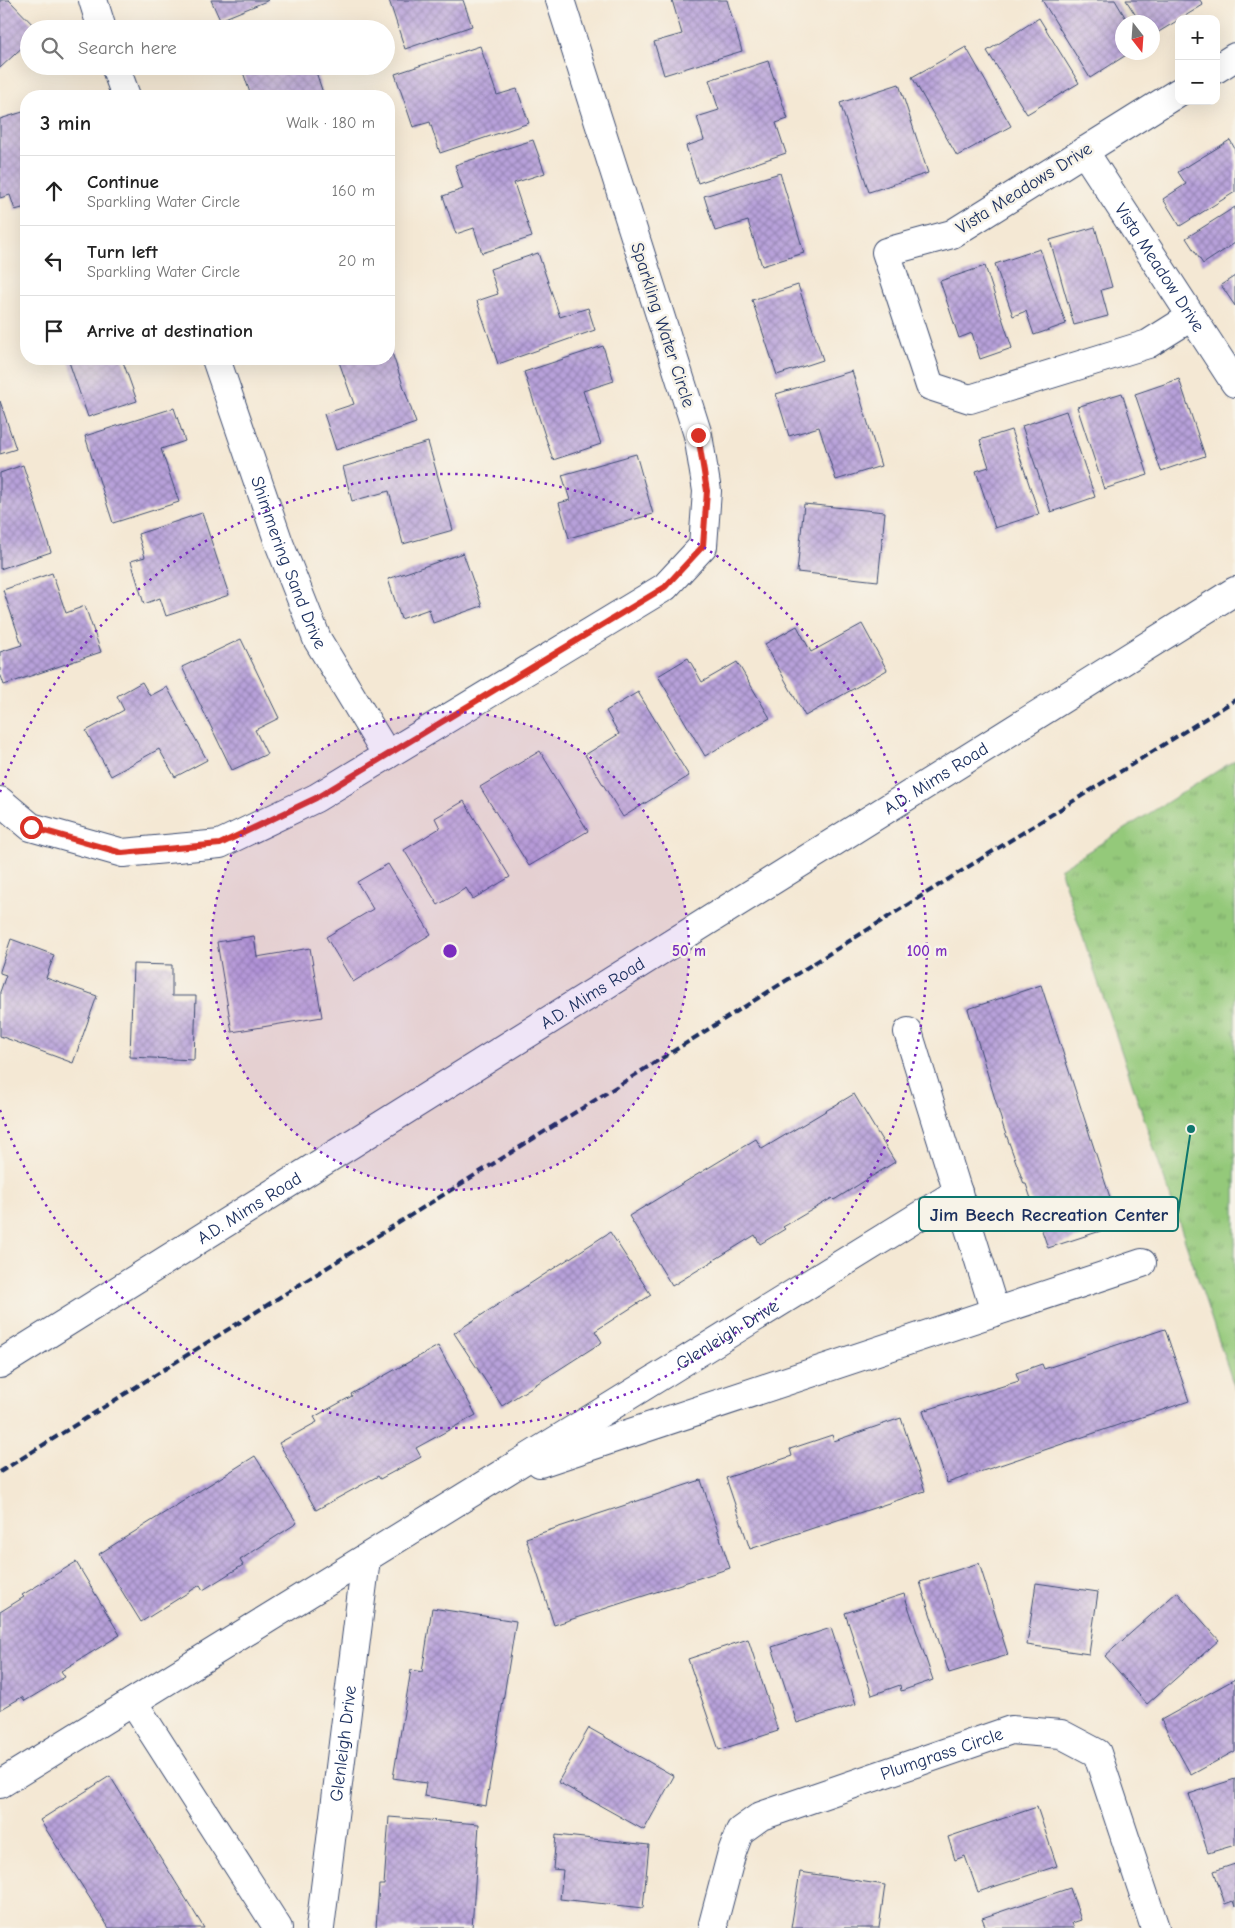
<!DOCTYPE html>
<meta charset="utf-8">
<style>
body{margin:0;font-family:"Comic Neue",sans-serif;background:#f6f6f6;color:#222}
.controls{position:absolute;right:15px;top:15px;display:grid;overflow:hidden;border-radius:10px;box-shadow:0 5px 20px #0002}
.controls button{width:45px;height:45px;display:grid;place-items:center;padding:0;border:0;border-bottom:1px solid #e0e0e0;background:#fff;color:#222;font:25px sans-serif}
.compass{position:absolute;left:1115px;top:15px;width:45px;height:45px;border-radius:50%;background:#fff;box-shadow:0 5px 20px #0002;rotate:163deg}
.stop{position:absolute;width:15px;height:15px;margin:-11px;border:4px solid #d93025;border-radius:50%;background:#fff}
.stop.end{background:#d93025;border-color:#fff;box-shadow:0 1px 5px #0008}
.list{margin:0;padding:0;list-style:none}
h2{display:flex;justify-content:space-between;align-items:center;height:65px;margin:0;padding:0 20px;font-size:21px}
h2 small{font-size:16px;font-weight:400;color:#767676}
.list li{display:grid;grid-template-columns:32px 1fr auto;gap:15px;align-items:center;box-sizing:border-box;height:70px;padding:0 20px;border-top:1px solid #e0e0e0}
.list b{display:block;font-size:19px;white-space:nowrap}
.list p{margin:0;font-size:16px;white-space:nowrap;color:#767676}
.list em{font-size:16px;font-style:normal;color:#767676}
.icon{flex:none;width:28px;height:28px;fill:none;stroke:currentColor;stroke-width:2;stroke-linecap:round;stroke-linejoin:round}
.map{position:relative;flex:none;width:1235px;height:1928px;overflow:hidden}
.search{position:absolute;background:#fff;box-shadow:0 5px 20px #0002;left:20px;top:20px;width:375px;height:55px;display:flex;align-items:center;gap:12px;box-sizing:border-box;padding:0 18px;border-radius:28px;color:#767676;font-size:19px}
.panel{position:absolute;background:#fff;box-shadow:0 5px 20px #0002;left:20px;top:90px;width:375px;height:275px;border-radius:20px}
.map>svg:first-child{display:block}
</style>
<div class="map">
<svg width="1235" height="1928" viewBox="0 0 1235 1928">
<defs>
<pattern id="grass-tufts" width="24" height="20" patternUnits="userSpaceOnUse" patternTransform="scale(1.25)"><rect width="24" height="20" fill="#94c97a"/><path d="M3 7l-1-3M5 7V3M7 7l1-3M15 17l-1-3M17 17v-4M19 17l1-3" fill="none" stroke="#78a467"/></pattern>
<pattern id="building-cross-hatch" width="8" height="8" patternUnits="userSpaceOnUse" patternTransform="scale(1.25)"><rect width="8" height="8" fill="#b8a1da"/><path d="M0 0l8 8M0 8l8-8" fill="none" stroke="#9584b4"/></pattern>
</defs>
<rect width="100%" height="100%" fill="#f7f3e8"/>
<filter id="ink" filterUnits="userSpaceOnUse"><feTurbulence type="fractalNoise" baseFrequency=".02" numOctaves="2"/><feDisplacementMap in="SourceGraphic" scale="10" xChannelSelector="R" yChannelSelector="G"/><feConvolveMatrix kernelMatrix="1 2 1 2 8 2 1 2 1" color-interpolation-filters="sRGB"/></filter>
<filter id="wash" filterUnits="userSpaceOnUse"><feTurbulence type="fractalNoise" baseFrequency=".0096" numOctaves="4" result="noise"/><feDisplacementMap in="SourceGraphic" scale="20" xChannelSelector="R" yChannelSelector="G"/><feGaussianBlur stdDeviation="1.12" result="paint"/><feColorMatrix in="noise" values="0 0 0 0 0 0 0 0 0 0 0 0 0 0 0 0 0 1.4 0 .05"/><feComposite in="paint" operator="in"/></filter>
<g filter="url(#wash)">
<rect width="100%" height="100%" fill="#f4e8d4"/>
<polygon fill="url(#grass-tufts)" stroke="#587c6c" points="1235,760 1235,1389 1060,869"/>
<g id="blocks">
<g fill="url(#building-cross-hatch)">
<polygon points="0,0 9,0 37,29 29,29 29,41 0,68"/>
<polygon points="211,0 269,0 220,20"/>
<polygon points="389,0 463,0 472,26 405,49"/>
<polygon points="672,0 727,0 742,51 664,75 654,42 682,34"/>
<polygon points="1042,0 1115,0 1128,22 1122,22 1122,52 1131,52 1090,78"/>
<polygon points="1126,0 1200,0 1203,5 1152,36 1152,22 1140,22"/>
<polygon points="1039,18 1079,83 1027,114 987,51"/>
<polygon points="480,46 497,95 517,89 529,123 440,153 430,122 413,127 395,74"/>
<polygon points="966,47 1011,126 957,156 912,77"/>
<polygon points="768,61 788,119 776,123 786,153 698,183 686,146 704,140 697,117 719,110 709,80"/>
<polygon points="241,66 296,66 297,68 314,66 324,96 251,96"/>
<polygon points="899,84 928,173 869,192 840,103"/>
<polygon points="26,111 26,207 15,210 10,195 0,198 0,119"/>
<polygon points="533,140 545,173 514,183 532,237 482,253 474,228 456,234 443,196 463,189 455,165"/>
<polygon points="1230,140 1235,149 1235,192 1180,226 1163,199 1186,184 1178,172"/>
<polygon points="780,173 804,253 762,266 748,221 715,231 704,196"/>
<polygon points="1235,207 1235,243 1203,264 1186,238"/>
<polygon points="1095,227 1112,287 1101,290 1108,316 1074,325 1050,240"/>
<polygon points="1040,249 1066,324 1034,335 1026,311 1013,316 995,264"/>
<polygon points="538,253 560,317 588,308 595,330 498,364 477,301 498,294 490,269"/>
<polygon points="985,266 1012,348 980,359 972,333 959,338 940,281"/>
<polygon points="1235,276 1235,306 1221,285"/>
<polygon points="798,285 823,360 777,375 752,300"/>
<polygon points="389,344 416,423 336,450 324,414 354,404 338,359 389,359"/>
<polygon points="603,346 614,381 583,391 601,444 553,460 524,372"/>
<polygon points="68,359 122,359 137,401 88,417"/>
<polygon points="852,371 881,466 836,480 819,427 789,436 776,394"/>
<polygon points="1179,379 1205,456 1161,471 1135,394"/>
<polygon points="1122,393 1148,475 1104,489 1077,407"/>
<polygon points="0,401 16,449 0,454"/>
<polygon points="174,408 185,441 161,449 179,502 113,523 85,436"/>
<polygon points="1066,411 1095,497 1051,512 1022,426"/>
<polygon points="1011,430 1039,514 995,528 976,471 989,467 980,440"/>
<polygon points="428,442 453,530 403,544 389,491 352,501 343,467"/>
<polygon points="636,454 653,514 569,538 559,503 570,500 562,475"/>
<polygon points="23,465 51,552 0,569 0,473"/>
<polygon points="804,504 885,512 878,581 797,572"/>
<polygon points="202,513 229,595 166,616 160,598 144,604 131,561 145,557 138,534"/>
<polygon points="463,553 482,606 433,623 429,609 401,619 388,579"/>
<polygon points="52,573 66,613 85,606 101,652 4,685 0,673 0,652 22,645 3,590"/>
<polygon points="862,624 887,670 805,716 765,644 797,626 811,652"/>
<polygon points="241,639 279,718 255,730 267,754 232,770 182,667"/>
<polygon points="688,658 702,682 737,662 770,718 705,756 658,676"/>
<polygon points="142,682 150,696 167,687 207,760 175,777 159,749 111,776 86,731 124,710 117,696"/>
<polygon points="638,692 689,776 623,817 585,755 619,734 606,711"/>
<polygon points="540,751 588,831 529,866 480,787"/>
<polygon points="464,801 510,877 473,899 466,888 438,905 404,850 440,828 435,818"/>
<polygon points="388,864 431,934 353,982 326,937 373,909 357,882"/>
<polygon points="254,936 257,957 310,948 322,1017 232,1032 217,942"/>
<polygon points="11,939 54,955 46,978 97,996 73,1063 0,1036 0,992 6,975 0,973 0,971"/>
<polygon points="133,964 172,965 172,996 196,996 194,1060 130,1057"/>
<polygon points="1041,985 1119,1225 1048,1248 1026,1184 1024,1184 1004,1129 968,1009"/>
<polygon points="854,1094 895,1162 834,1200 832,1198 783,1227 785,1229 760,1244 755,1235 672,1286 629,1216 756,1139 762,1149"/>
<polygon points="610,1232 651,1295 595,1331 602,1342 502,1406 454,1333"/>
<polygon points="1165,1329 1189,1401 947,1483 923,1411 1019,1381 1016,1373 1042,1364 1044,1369"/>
<polygon points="438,1346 476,1415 416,1448 421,1457 380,1479 378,1476 316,1510 279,1443 317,1422 314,1417 352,1396 351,1394"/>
<polygon points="901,1418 925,1491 750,1549 726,1478 792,1456 790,1449 832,1435 834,1441"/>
<polygon points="255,1456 297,1523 240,1560 243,1565 203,1590 200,1585 141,1622 99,1554"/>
<polygon points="701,1480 730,1568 554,1625 526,1538"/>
<polygon points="76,1562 120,1635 61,1671 65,1677 25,1701 22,1697 0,1710 0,1612 24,1597 22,1595"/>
<polygon points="979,1563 1008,1655 949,1673 920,1582"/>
<polygon points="1036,1583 1098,1592 1089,1654 1027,1645"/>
<polygon points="1177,1592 1219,1640 1147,1704 1105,1656"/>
<polygon points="904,1594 933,1680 901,1691 900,1685 872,1695 845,1613"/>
<polygon points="432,1608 516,1621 486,1806 424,1796 426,1783 393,1778 411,1670 422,1672"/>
<polygon points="831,1628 856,1704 797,1723 772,1647"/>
<polygon points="748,1639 778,1731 719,1750 688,1659"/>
<polygon points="1235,1679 1235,1751 1191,1775 1161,1720"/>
<polygon points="589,1728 674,1776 644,1830 558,1782"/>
<polygon points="110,1776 204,1928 109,1928 40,1820"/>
<polygon points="1235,1779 1235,1845 1208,1853 1189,1794"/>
<polygon points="1037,1807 1057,1866 978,1892 965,1856 955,1860 948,1837"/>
<polygon points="389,1817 479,1824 472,1928 376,1928 379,1885 384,1885"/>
<polygon points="556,1835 649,1845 643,1908 560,1899 563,1870 553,1869"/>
<polygon points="1235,1864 1235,1907 1233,1901 1225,1904 1214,1871"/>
<polygon points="800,1872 885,1885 879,1928 791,1928"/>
<polygon points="1070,1888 1081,1920 1072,1923 1074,1928 986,1928 982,1918"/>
</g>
</g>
</g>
<g filter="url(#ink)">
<use href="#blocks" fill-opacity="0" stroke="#3c4b70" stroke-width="1"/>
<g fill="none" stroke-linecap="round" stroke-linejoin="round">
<g stroke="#3c4b70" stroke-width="30">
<g id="minor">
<polyline points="93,0 102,29"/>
<polyline points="115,66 126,96"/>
<polyline points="1216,69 1235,57"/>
<polyline points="1179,92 952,234 886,252 930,386 970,399 1148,344 1191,317"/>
<path id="s1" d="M1084 151 1235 383"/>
<path id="s2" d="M216 359 279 543 317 639 387 755"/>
<polyline points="0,801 31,827 123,853 220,844 316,798 665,587 703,546 707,491 698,435 560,0"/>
<polyline points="908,1032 995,1312"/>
<path id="s3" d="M0 1364 1235 591"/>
<polyline points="540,1463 1142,1263"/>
<polyline points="133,1702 278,1928"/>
<path id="s4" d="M0 1784 958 1192"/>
<path id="s5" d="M320 1928 366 1559"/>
<path id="s6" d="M714 1928 713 1924 732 1852 740 1831 761 1816 1011 1730 1061 1734 1097 1753 1155 1928"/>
</g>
</g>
<use href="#minor" stroke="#fff" stroke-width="28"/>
<polyline stroke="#1b2f5e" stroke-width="4" stroke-dasharray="8 4" stroke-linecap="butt" points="0,1472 1235,700"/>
</g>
</g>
<g fill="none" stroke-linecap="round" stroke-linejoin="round" filter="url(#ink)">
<polyline stroke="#d93025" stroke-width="6" points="31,827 122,853 220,844 316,798 665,587 703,546 707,491 698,435"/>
</g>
<circle cx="450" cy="951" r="239" fill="#7b2cbf" fill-opacity=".12"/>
<g fill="none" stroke="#7b2cbf" stroke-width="2.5" stroke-dasharray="2.5 5">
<circle cx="450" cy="951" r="239"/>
<path d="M0 792A477 477 0 1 1 0 1110"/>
</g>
<g text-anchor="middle" stroke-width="5" stroke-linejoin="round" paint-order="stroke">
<g font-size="18" fill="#1b2f5e" stroke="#f7f3e8">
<text transform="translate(1024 188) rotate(-32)" y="6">Vista Meadows Drive</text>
<text dy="6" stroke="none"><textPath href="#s1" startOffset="139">Vista Meadow Drive</textPath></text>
<text transform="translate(663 325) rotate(72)" y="6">Sparkling Water Circle</text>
<text dy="6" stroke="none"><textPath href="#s2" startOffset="216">Shimmering Sand Drive</textPath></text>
<text dy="6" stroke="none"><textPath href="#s3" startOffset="1104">A.D. Mims Road</textPath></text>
<text dy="6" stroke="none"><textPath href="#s3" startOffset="699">A.D. Mims Road</textPath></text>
<text dy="6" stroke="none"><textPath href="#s3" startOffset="294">A.D. Mims Road</textPath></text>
<text dy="6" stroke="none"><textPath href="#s4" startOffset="855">Glenleigh Drive</textPath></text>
<text dy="6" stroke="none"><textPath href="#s5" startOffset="186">Glenleigh Drive</textPath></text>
<text dy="6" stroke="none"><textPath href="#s6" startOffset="318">Plumgrass Circle</textPath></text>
</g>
</g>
<circle cx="450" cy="951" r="8" fill="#7b2cbf" stroke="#f7f3e8" stroke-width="2.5"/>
<g font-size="15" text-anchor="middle" font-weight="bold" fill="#7b2cbf" stroke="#f7f3e8" stroke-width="5" stroke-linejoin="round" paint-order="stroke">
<text x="689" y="956">50 m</text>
<text x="927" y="956">100 m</text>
</g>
<path fill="none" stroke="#0f766e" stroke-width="2" d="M1191 1129L1178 1214"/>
<circle fill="#0f766e" stroke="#f7f3e8" stroke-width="2" cx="1191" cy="1129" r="5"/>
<rect fill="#f7f3e8" stroke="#0f766e" stroke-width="2" x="919" y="1197" width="259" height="34" rx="5"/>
<g font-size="19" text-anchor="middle" font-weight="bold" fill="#1b2f5e">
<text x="1049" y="1221">Jim Beech Recreation Center</text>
</g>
</svg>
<div class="controls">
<button>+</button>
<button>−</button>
</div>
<svg class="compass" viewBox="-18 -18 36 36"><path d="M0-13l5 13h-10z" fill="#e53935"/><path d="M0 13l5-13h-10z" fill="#767676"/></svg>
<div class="stop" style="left:31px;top:827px"></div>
<div class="stop end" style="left:698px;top:435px"></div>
<div class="search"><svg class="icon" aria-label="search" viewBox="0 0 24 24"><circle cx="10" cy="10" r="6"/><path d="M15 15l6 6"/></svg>Search here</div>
<section class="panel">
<h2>3 min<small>Walk · 180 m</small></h2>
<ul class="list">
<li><svg class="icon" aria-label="ahead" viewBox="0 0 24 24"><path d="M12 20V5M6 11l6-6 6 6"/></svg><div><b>Continue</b><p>Sparkling Water Circle</p></div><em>160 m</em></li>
<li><svg class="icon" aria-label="left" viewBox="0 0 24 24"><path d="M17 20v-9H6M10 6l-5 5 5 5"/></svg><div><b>Turn left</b><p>Sparkling Water Circle</p></div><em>20 m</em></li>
<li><svg class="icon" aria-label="arrive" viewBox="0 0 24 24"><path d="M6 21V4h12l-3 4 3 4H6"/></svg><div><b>Arrive at destination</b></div></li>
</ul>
</section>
</div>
